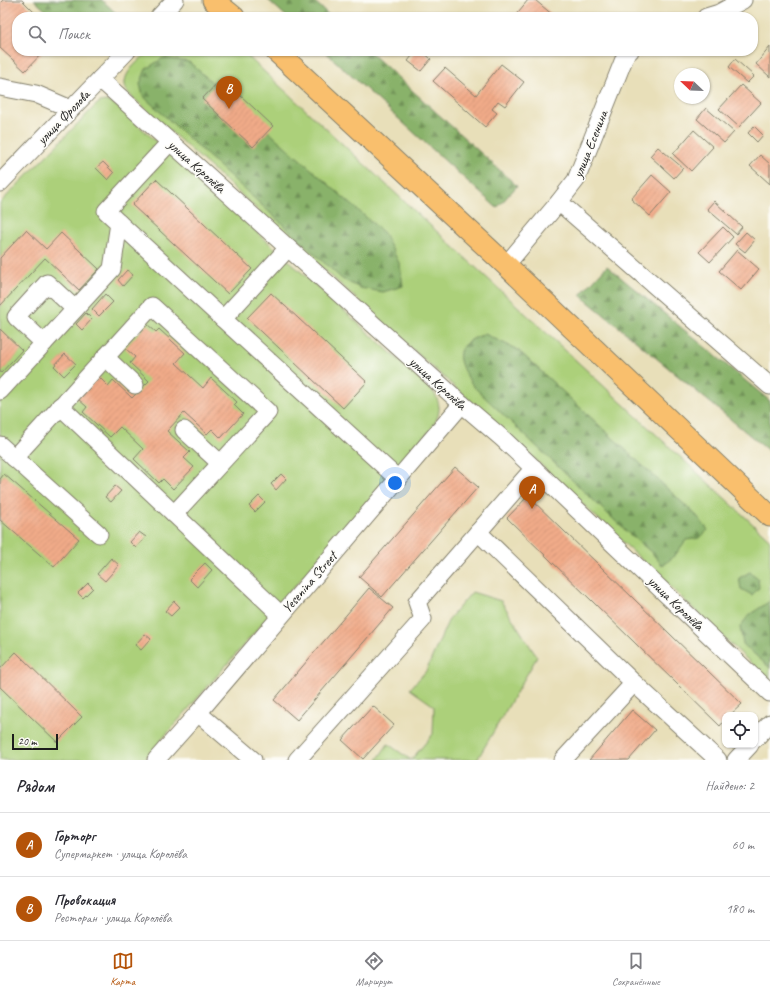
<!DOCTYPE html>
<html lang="ru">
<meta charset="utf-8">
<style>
body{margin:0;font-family:Caveat,sans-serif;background:#f7f7f7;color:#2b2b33}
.controls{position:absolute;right:12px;bottom:12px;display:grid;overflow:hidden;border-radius:8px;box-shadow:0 1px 3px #0004}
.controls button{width:36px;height:36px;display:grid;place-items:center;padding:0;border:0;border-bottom:1px solid #e1e1e2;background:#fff;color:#2b2b33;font:20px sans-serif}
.compass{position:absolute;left:674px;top:68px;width:36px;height:36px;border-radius:50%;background:#fff;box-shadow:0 1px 3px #0004;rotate:293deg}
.scale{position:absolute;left:12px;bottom:10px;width:46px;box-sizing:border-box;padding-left:4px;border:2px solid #1c1c1c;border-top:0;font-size:11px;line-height:14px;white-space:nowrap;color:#1c1c1c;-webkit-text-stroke:3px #fdfcf7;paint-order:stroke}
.you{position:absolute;left:395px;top:483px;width:14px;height:14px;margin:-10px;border:3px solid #fff;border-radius:50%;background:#1a73e8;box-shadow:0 0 0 6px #1a73e833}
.badge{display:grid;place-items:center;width:26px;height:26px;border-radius:50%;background:#b45309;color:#fff;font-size:13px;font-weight:700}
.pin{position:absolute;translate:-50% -33px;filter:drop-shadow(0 1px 2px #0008)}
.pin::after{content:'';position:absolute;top:21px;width:14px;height:12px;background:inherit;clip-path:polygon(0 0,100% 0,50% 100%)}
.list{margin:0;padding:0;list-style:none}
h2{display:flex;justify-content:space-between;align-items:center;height:52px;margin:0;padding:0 16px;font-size:17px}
h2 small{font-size:13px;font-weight:400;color:#7c7c81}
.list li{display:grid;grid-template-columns:26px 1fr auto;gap:12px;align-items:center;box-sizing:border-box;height:64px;padding:0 16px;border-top:1px solid #e1e1e2}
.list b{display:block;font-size:15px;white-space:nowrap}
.list p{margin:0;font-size:13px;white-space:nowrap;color:#7c7c81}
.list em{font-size:13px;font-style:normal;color:#7c7c81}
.icon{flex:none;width:22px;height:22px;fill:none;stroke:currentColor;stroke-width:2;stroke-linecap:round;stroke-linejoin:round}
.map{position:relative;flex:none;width:770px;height:760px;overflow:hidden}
.search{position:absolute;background:#fff;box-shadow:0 1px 3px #0004;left:12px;right:12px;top:12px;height:44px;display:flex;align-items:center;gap:10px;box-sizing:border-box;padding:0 14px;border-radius:16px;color:#7c7c81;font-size:15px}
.sheet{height:180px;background:#fff}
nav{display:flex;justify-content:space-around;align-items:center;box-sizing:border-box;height:56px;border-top:1px solid #e1e1e2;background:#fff;font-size:11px;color:#7c7c81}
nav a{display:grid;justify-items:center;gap:2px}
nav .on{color:#b45309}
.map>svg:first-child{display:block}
</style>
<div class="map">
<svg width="770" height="760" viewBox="0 0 770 760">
<defs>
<pattern id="forest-firs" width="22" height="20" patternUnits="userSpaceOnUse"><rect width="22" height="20" fill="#89b26a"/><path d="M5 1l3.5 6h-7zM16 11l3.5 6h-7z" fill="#6f9056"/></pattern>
<pattern id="building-hatch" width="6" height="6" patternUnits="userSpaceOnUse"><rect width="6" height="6" fill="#f1ab89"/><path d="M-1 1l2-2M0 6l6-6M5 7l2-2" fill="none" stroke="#ce9376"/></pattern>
</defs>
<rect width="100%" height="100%" fill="#fdfcf7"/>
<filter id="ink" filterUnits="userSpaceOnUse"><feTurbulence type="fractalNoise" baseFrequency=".025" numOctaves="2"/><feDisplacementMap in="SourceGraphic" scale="8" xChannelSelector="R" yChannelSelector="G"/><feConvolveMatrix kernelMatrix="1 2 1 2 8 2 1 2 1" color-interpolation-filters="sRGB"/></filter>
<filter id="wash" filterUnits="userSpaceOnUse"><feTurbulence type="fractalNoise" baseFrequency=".012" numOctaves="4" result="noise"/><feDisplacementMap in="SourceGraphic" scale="16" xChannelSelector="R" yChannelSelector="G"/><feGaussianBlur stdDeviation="0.9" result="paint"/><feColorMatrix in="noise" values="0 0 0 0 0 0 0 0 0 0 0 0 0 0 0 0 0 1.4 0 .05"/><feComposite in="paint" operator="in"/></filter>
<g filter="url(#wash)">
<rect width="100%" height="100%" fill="#e8dfb9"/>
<g fill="#acd07a" stroke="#64764b">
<path d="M149 51H242L770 540V681L538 462 129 94C116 77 137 63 149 51Z"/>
<path d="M106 101 112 103 118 107 432 390C442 405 441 414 431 429L144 760H0V203L95 106 100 102Z"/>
<polygon points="472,592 501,601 537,657 477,760 377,760 388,744 411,760 433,734 434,706 410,689 426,671 449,619"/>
</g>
<g fill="url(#forest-firs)" stroke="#526743">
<polygon points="34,0 102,0 120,17 53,17"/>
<polygon points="268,0 313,0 331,17 287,17"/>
<polygon points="324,51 369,51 517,186 497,208"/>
<polygon points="163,58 189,62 384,233 400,265 403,286 383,292 360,288 342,279 143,96 140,84 146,69"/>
<polygon points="607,266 770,401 770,452 580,295"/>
<path d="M485 334 518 350 697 516 708 530 700 538 686 540 676 554 663 566 651 552 628 533 473 386C465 373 450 353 468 342 473 338 480 336 485 334Z"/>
<polygon points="750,572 758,578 759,588 752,595 741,589 739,578"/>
<polygon points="770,601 770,668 743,644 740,627 749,615"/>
</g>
<g id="blocks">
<g fill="url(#building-hatch)">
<polygon points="3,0 22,0 39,17 17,17 17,51 44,51 25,71 0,48 0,3"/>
<polygon points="528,0 535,0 554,16 553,17 514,17"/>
<polygon points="770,47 770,77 756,64"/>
<polygon points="416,51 422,51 431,59 421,71 408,61"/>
<polygon points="735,59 754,76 747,83 729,67"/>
<polygon points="501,64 524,82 505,106 498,101 492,109 497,113 485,127 433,81 445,68 476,95"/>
<polygon points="222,78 273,126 253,147 202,99"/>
<polygon points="741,85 761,103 739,127 719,109"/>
<polygon points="706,108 734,132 724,143 697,119"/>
<polygon points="754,126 763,135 757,142 748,133"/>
<polygon points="694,130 713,147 691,171 673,154"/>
<polygon points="658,147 683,168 674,178 650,156"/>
<polygon points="760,155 770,164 770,184 750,166"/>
<polygon points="103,162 114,173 108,180 96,168"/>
<polygon points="652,175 671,192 650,216 631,199"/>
<polygon points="156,179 252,269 228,294 132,205"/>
<polygon points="714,201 742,227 736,234 707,209"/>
<polygon points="723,227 733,237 710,262 699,252"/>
<polygon points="26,230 46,249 61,233 99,269 79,290 45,258 0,306 0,258"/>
<polygon points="746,232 755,240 745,252 735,244"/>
<polygon points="737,250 759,269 741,290 719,271"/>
<polygon points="127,270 133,275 123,286 118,280"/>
<polygon points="271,293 367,382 343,408 247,318"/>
<polygon points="105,294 113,302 99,316 92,309"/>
<polygon points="86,313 92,319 82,330 76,324"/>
<polygon points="147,324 156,332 159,329 185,353 176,363 203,388 211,378 237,402 234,405 243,414 221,438 212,429 207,434 184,413 167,431 190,452 184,458 194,467 173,489 163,479 159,483 134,459 143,449 120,427 110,437 83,412 87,407 77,398 98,376 108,386 113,380 132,398 149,381 130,363 135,357 125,348"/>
<polygon points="0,329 22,350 1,373 0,371"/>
<polygon points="65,354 76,364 64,376 54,366"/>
<polygon points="455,467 478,487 382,597 359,577"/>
<polygon points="4,474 79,539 54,567 0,520 0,479"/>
<polygon points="281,474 286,479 276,490 271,484"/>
<polygon points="115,486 121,491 111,502 105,497"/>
<polygon points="259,496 265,502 255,512 249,506"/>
<polygon points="528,496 742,704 730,715 725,715 725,720 720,726 507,518"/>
<polygon points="139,532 146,537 136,548 130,542"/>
<polygon points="111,558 119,565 105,581 97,574"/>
<polygon points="205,563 212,570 197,587 189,579"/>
<polygon points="88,583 93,588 83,598 78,593"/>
<polygon points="369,588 393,608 297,720 274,700"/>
<polygon points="174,601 180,607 171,616 165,611"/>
<polygon points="145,634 151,639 141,650 135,645"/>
<polygon points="16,652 82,717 57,742 0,687 0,669"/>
<polygon points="373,706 394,725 363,759 342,740"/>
<polygon points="632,710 655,730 629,760 589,760"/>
</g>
</g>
</g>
<g filter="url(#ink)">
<use href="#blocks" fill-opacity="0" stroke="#827e6a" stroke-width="1"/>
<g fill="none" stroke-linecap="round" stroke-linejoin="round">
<g stroke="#827e6a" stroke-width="19">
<g id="minor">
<polyline points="159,17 175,0"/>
<polyline points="706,17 719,13 743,0"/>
<polyline points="100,79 462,404 503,439 770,693"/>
<polyline points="0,87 36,94 71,109"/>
<polyline points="170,142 106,211 223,319 288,248"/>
<polyline points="0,183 127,51"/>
<polyline points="559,202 770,386"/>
<polyline points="506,265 559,202 576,180 626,54 630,51"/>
<polyline points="223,319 398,479"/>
<polyline points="44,343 16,317 47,283 75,309"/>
<polyline points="105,357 135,385"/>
<polyline points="0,391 112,269 119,223"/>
<polyline points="60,406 281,615"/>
<polyline points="184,430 220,463"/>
<polyline points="0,445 99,534"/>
<polyline points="14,458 152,306 268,412 174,514"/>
<polyline points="478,532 634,683 718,760"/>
<polyline points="198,713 253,760"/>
<polyline points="755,739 770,723"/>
<polyline points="156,760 198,713 462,404"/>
<polyline points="297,760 423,619 417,602 534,468"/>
<polyline points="563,760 634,683"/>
<polyline points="736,760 750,745"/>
</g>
</g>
<g stroke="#827e6a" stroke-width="23">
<g id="major">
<polyline points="213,0 234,17"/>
<polyline points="276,51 506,265 770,516"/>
</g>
</g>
<use href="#minor" stroke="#fff" stroke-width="17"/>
<use href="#major" stroke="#f9bf6d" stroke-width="21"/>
</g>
</g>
<g text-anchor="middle" stroke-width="3" stroke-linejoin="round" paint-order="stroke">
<g font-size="14" fill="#1c1c1c" stroke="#fdfcf7">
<text transform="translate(63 117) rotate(-46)" y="5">улица Фролова</text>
<text transform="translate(590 144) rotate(-68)" y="5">улица Есенина</text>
<text transform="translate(197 166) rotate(42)" y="5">улица Королёва</text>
<text transform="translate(438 383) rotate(42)" y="5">улица Королёва</text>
<text transform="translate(309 582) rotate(-49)" y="5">Yesenina Street</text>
<text transform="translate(676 603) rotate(44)" y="5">улица Королёва</text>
</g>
</g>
</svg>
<div class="controls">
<button><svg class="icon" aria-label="locate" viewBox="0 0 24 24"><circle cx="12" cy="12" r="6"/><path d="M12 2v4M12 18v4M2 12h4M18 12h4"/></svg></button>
</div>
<svg class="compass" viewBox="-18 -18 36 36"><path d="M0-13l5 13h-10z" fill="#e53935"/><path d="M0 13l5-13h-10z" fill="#7c7c81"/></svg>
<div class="scale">20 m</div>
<div class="you"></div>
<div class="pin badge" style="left:532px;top:509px">A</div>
<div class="pin badge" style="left:229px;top:109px">B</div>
<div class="search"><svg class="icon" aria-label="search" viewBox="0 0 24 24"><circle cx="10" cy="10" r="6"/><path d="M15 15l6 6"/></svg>Поиск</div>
</div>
<section class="sheet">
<h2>Рядом<small>Найдено: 2</small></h2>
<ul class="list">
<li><span class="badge">A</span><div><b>Горторг</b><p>Супермаркет · улица Королёва</p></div><em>60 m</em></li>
<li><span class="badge">B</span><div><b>Провокация</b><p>Ресторан · улица Королёва</p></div><em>180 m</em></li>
</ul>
</section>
<nav>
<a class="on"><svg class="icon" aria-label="map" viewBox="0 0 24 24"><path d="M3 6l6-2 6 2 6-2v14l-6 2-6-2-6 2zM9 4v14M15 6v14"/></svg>Карта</a>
<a><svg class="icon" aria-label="directions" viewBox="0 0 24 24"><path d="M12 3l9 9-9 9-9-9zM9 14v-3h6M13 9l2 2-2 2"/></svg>Маршрут</a>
<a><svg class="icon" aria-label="saved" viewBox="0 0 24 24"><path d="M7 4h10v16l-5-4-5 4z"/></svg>Сохранённые</a>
</nav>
